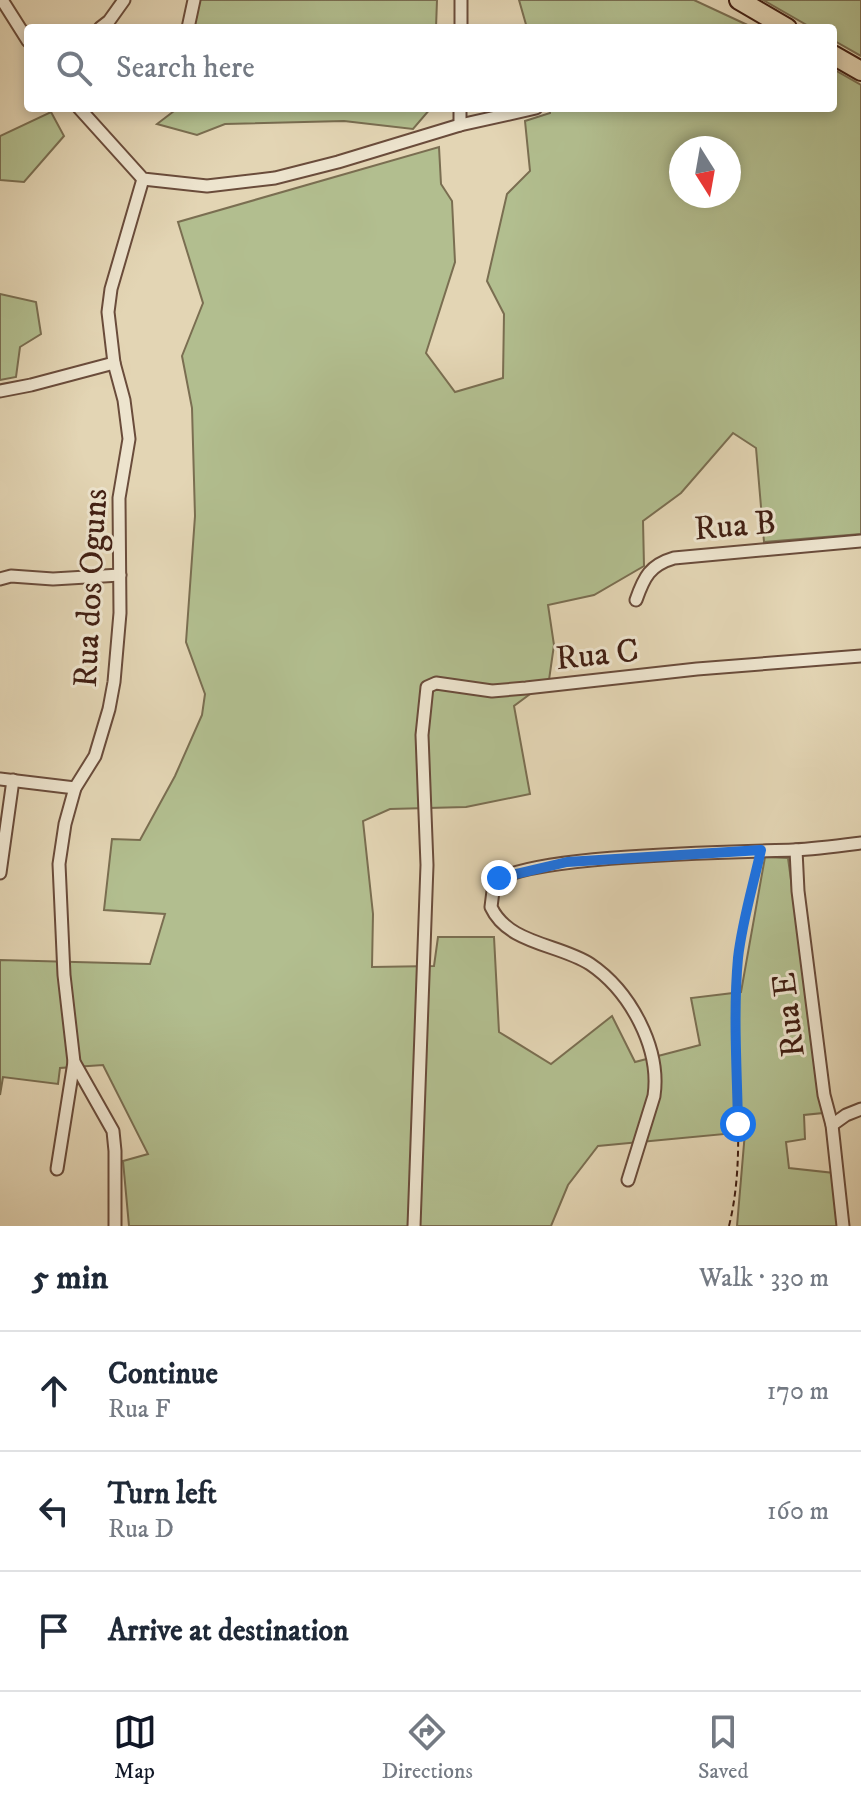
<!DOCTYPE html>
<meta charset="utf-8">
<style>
body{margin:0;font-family:"IM FELL DW Pica",serif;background:#f2f2f3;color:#1f2937}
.compass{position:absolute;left:669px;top:136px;width:72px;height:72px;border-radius:50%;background:#fff;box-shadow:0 4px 12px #0003;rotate:169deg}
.stop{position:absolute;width:24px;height:24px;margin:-18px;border:6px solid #1a73e8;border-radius:50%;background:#fff}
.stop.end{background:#1a73e8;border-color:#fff;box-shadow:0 2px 8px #0008}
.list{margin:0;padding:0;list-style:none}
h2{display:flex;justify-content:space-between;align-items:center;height:104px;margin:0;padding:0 32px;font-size:34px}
h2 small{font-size:26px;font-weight:400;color:#747a83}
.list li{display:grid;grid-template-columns:52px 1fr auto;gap:24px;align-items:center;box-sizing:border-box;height:120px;padding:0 32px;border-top:2px solid #e0e1e3}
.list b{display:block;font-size:30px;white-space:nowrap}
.list p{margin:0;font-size:26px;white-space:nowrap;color:#747a83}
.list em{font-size:26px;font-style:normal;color:#747a83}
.icon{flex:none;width:44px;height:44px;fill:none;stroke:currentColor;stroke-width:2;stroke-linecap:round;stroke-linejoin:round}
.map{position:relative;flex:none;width:861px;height:1226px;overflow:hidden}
.search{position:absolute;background:#fff;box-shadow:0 4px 12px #0003;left:24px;right:24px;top:24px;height:88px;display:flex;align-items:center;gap:20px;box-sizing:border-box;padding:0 28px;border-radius:8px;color:#747a83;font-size:30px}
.sheet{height:464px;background:#fff}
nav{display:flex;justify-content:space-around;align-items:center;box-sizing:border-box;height:112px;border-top:2px solid #e0e1e3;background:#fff;font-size:22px;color:#747a83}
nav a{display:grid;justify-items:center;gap:4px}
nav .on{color:#111827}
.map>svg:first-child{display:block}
</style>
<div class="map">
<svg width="861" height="1226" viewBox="0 0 861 1226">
<rect width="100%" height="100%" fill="#e3d5b4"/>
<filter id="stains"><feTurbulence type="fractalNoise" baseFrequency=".0025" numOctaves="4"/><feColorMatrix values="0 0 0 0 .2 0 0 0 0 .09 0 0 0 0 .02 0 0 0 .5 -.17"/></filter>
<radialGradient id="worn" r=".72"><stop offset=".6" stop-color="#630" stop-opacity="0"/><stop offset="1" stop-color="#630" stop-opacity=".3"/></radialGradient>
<g fill="#b2be8f" stroke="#7a6e51" stroke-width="2" fill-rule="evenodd">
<polygon points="197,0 437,0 436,28 193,28"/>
<polygon points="519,0 694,0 754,28 527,28"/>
<polygon points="763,0 861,0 861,56 833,40 833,28 812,28"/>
<path d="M833 69 861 85V534L764 542 756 448 733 433 681 493 643 521 644 566 594 595 548 605 554 645 549 680 514 706 530 794 466 807 390 809 363 821 373 914 372 967 434 966 438 937H494L499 1032 551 1064 612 1016 635 1062 700 1045 691 998 741 992 765 857 788 858 823 1113 804 1115 805 1139 786 1142 789 1168 834 1173 838 1226H737L745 1132 598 1146 568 1185 551 1226H129L123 1161 148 1154 103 1065 60 1068 58 1084 3 1077 0 1095V960L150 964 165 914 104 910 112 839 140 840 175 776 202 715 205 694 186 642 195 516 192 408 182 356 203 303 178 222 439 147 441 184 452 201 455 262 426 353 455 392 503 378 504 314 487 281 507 194 530 171 525 121 550 113V108H833ZM681 148H729V196H681Z"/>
<polygon points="178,108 431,108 413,129 344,121 225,124 197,135 157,124"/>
<polygon points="51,112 64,136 24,182 0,180 0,136"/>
<polygon points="0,294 36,302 41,334 20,347 16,377 0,380"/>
</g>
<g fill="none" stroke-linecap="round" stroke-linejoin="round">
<g stroke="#6a4c3b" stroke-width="15">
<g id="street">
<polyline points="2,0 28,41"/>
<polyline points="100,28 109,21 124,0"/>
<polyline points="188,28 194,0"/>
<polyline points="461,28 461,0"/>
<polyline points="79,108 143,179 207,186 275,178 338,162 460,125 536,108"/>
<polyline points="460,125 460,108"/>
<polyline points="0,391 31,385 114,363"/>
<polyline points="0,579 11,576 53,579 120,575"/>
<path d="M636 600C644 577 650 565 674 558L861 541"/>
<polyline points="0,779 75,788"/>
<polyline points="796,850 798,891 824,1095 832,1125 843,1226"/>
<polyline points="0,873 13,780"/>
<polyline points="832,1125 846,1115 861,1109"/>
<polyline points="57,1169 74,1062"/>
<path d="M628 1180 654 1096C661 1048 630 991 590 964 559 944 508 944 491 907L494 883C522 854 743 852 793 850 816 849 838 846 861 843"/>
<polyline points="115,1226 115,1151 113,1131 74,1062 64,975 59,864 65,824 75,788 95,756 109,709 114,682 120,613 119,498 129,439 124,400 114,363 108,312 111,289 143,179"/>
<polyline points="414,1226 427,865 422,735 427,687 436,683 492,691 526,688 697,669 861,656"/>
</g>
</g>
<g stroke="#411f13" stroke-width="22">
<g id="primary">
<polyline points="739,0 787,28"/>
<polyline points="833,55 861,71"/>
</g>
</g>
<path stroke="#411f13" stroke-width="2" stroke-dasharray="6 4" stroke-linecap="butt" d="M729 1226C746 1157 734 1086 735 1016 737 963 746 914 758 863"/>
<use href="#street" stroke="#ede4ce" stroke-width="11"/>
<use href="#primary" stroke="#e3d5b4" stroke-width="18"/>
</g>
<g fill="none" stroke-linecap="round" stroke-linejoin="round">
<path stroke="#1a73e8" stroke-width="10" d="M499 878 567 862 761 850C753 886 742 922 738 958 733 1013 737 1069 738 1124"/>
</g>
<g text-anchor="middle" stroke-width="6" stroke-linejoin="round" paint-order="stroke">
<g font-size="34" fill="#411f13" stroke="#ede4ce">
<text transform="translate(735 524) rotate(-5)" y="12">Rua B</text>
<text transform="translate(89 588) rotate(-87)" y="12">Rua dos Oguns</text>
<text transform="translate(597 653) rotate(-6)" y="12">Rua C</text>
<text transform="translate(787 1015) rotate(-97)" y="12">Rua E</text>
</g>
</g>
<rect width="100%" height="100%" filter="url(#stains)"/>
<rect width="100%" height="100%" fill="url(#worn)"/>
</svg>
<svg class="compass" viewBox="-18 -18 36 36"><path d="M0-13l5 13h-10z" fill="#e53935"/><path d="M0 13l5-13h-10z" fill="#747a83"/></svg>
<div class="stop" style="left:738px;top:1124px"></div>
<div class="stop end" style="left:499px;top:878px"></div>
<div class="search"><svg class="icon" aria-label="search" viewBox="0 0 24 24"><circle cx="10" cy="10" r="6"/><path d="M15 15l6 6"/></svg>Search here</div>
</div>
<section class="sheet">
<h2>5 min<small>Walk · 330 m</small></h2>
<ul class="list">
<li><svg class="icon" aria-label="ahead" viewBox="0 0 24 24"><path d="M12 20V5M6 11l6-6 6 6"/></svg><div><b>Continue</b><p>Rua F</p></div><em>170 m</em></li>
<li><svg class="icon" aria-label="left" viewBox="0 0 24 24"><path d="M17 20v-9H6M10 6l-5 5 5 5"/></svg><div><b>Turn left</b><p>Rua D</p></div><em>160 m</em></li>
<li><svg class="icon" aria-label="arrive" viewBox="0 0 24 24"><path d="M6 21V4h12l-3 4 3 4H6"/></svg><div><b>Arrive at destination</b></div></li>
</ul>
</section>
<nav>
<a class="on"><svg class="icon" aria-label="map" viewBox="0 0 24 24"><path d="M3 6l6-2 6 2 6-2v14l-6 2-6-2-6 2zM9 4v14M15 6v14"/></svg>Map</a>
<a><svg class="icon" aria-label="directions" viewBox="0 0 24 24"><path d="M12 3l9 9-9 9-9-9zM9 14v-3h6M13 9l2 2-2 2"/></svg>Directions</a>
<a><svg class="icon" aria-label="saved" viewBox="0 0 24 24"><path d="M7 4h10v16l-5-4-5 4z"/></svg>Saved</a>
</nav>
